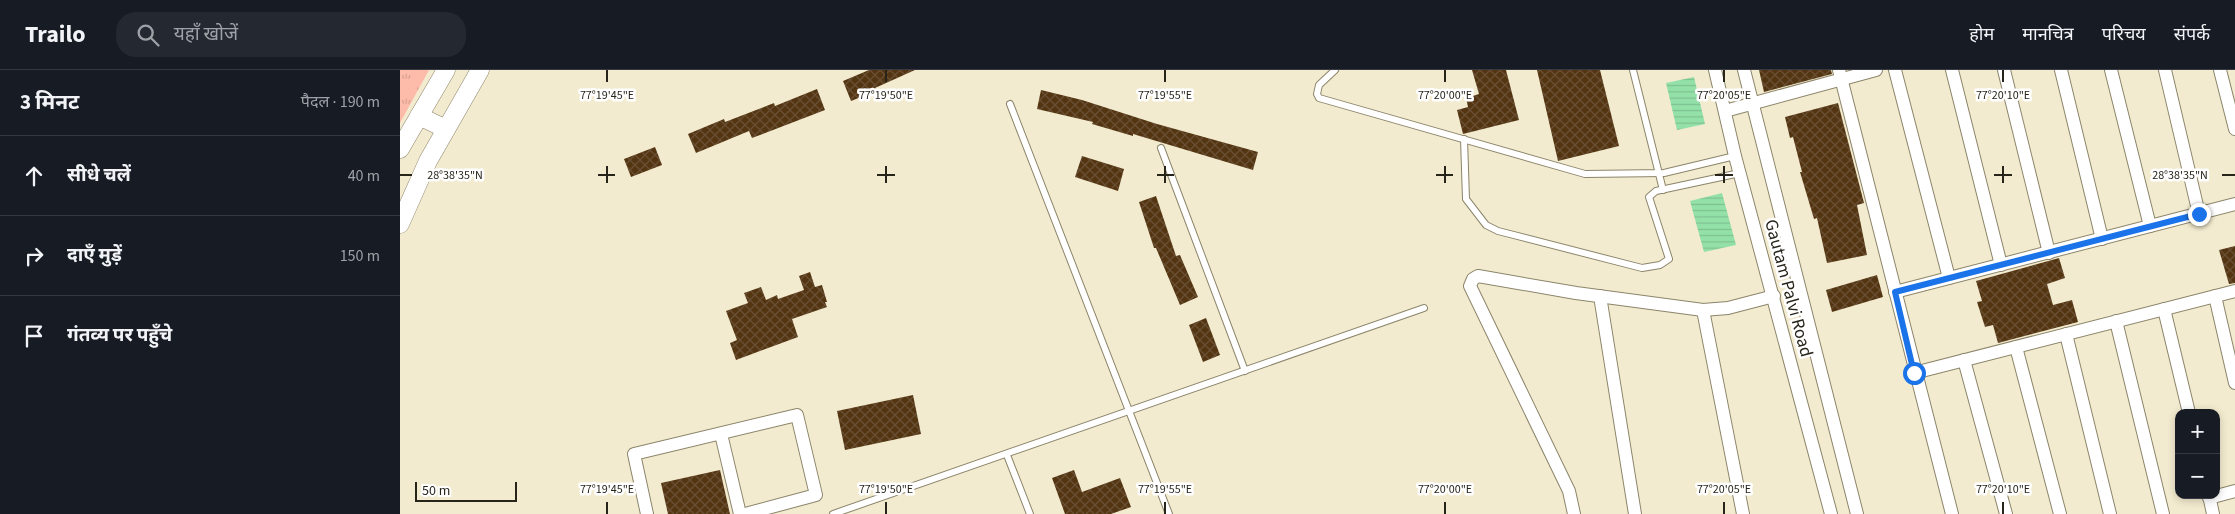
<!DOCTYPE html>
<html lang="hi">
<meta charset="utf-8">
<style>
body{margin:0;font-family:"Source Sans 3","Noto Sans Devanagari",sans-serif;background:#242831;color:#f1f3f6}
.controls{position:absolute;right:15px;bottom:15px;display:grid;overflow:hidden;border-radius:10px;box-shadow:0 2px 8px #0003}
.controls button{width:45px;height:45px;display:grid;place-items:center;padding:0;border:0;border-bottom:1px solid #363941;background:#171b24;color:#f1f3f6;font:25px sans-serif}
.scale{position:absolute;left:15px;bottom:12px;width:102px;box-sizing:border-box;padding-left:5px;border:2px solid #27241a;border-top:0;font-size:14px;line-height:18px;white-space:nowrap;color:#27241a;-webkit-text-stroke:4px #fff;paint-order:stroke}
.stop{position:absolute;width:15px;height:15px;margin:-11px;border:4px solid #1a73e8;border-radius:50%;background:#fff}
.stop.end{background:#1a73e8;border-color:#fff;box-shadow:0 1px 5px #0008}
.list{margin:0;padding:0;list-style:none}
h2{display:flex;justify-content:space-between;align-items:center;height:65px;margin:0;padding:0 20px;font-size:21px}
h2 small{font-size:16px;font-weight:400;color:#9ea1a6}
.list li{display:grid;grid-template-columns:32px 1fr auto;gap:15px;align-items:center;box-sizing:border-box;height:80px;padding:0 20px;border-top:1px solid #363941}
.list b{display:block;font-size:19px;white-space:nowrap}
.list em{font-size:16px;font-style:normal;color:#9ea1a6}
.icon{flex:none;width:28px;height:28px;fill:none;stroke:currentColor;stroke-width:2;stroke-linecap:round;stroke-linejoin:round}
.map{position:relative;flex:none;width:1835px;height:444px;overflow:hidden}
header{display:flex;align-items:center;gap:30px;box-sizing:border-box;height:70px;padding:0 25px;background:#171b24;border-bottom:1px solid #363941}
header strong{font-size:24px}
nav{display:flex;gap:28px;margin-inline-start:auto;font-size:18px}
.search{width:350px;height:45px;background:#242831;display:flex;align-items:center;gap:12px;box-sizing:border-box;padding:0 18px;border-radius:20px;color:#9ea1a6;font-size:19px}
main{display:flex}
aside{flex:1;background:#171b24}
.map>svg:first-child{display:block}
</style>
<header>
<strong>Trailo</strong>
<div class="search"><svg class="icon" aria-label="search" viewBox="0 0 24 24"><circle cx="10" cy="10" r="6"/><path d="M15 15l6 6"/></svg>यहाँ खोजें</div>
<nav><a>होम</a><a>मानचित्र</a><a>परिचय</a><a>संपर्क</a></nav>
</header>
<main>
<aside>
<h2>3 मिनट<small>पैदल · 190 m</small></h2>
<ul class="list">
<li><svg class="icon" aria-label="ahead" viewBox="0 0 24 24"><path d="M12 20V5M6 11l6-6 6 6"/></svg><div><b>सीधे चलें</b></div><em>40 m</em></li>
<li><svg class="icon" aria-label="right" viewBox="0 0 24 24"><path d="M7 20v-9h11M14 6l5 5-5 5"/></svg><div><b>दाएँ मुड़ें</b></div><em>150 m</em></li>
<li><svg class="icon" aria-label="arrive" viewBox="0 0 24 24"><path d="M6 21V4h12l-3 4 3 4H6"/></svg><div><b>गंतव्य पर पहुँचे</b></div></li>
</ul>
</aside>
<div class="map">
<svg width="1835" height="444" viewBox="0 0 1835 444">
<defs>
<pattern id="grass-tufts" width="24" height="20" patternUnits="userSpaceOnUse" patternTransform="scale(1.25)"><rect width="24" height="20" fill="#fdbcaa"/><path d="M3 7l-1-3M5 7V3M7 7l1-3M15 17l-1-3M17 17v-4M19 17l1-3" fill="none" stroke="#d9a192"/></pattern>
<pattern id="water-rules" width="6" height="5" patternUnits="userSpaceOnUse" patternTransform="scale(1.25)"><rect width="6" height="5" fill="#93e1a9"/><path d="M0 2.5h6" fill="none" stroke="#7fc191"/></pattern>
<pattern id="building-cross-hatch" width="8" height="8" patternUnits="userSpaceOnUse" patternTransform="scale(1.25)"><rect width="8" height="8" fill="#543512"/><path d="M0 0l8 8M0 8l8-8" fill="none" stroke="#695034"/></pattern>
</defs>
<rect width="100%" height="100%" fill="#f3ebcf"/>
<polygon fill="url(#grass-tufts)" points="0,0 29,0 0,53"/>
<g fill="url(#water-rules)">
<polygon points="1294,7 1305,54 1277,60 1266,13"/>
<polygon points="1322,123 1336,175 1304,182 1290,131"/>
</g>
<g fill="url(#building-cross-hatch)">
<polygon points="469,0 515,0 475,18 476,21 451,31 443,11"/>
<polygon points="1072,0 1106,0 1119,50 1063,64 1057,40 1068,37 1066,28 1079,24"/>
<polygon points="1137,0 1200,0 1219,76 1158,91"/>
<polygon points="1359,0 1431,0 1432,4 1364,22"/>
<polygon points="417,19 425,40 352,68 349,61 296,83 288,64 324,49 325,52 374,33 375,36"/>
<polygon points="641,20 682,30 757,54 858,82 853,100 733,64 733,66 692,54 693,52 637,39"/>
<polygon points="1438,33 1464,133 1457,135 1467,185 1427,193 1417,148 1414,149 1400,102 1402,102 1393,67 1390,68 1385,47"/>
<polygon points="255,77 262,95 231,107 224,89"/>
<polygon points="682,86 724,99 718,121 675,107"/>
<polygon points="756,126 776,186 780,185 798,227 780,235 756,178 754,178 739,132"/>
<polygon points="1835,176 1835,213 1829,214 1819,180"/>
<polygon points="1659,188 1665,208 1647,214 1653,235 1672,230 1678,252 1598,273 1593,255 1585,257 1577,232 1582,231 1576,211"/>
<polygon points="410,202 415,217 422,215 427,232 425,232 427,237 392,249 398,267 336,290 330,273 337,270 326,241 348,233 344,223 361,217 366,230 377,225 378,229 404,220 399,206"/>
<polygon points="1477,205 1483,227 1432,242 1426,220"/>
<polygon points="806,248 820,285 803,292 789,255"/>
<polygon points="513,325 521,364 445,380 437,341"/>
<polygon points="320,400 330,444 268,444 261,413"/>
<polygon points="674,400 682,422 720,408 731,437 711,444 665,444 652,408"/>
</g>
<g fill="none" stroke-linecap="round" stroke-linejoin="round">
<g stroke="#8c856b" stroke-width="8">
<g id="lane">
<polyline points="935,0 919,15 917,24 919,28 1185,104 1264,103 1335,86"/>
<polyline points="1233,0 1263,120"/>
<polyline points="610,34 769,444"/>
<polyline points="1064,69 1066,129 1086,155 1098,161 1242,198 1260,195 1269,189 1249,127 1256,121 1340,103"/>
<polyline points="761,78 845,301"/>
<polyline points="607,385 630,444"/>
<polyline points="433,444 1024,238"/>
</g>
</g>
<g stroke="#8c856b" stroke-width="14">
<g id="street">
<polyline points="1315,0 1335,86 1431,444"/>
<polyline points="1344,0 1457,444"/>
<polyline points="1439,0 1552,444"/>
<polyline points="1495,0 1549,208"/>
<polyline points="1552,0 1601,195"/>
<polyline points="1604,0 1649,183"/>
<polyline points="1661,0 1702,169"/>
<polyline points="1711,0 1750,156"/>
<polyline points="1765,0 1799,144"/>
<polyline points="1820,0 1835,59"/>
<polyline points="1325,41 1476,0"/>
<polyline points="1495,222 1835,134"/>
<polyline points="1200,226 1235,444"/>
<polyline points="1815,226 1835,313"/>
<polyline points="1764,239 1789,343"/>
<polyline points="1303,240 1343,444"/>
<polyline points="1716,251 1763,444"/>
<polyline points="1666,264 1710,444"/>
<polyline points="1616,277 1660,444"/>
<polyline points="1564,290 1606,444"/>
<polyline points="1514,303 1835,221"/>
<polyline points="321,364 340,444"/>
<polyline points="1809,425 1813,444"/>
<polyline points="1809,428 1835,421"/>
<polyline points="247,444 234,384 397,345 416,425 345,444"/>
<polyline points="1174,444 1169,421 1070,216 1073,209 1078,206 1176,223 1303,240 1328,238 1374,226"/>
</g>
</g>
<g stroke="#8c856b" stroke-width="19">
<g id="secondary">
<polyline points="19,46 46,59"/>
<polyline points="0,79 46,0"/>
<polyline points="0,154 28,91 80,0"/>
</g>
</g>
<use href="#lane" stroke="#fff" stroke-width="6"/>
<use href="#street" stroke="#fff" stroke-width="12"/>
<use href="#secondary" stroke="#fff" stroke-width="18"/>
</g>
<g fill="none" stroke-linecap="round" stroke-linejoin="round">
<polyline stroke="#1a73e8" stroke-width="6" points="1514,303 1495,222 1799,144"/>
</g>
<path fill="none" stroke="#27241a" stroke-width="2" d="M207 0V12M486 0V12M765 0V12M1045 0V12M1324 0V12M1603 0V12M207 96V113M486 96V113M765 96V113M1045 96V113M1324 96V113M1603 96V113M0 105H12M198 105H215M477 105H495M757 105H774M1036 105H1053M1315 105H1333M1594 105H1612M1822 105H1835M207 432V444M486 432V444M765 432V444M1045 432V444M1324 432V444M1603 432V444"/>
<g text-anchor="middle" stroke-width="5" stroke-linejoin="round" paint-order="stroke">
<g font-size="18" fill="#27241a" stroke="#fff">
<text transform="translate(1389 218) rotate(75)" y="6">Gautam Palvi Road</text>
</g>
</g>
<g font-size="12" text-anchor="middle" fill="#27241a" stroke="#fff" stroke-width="5" stroke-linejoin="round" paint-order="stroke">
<text x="207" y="29">77°19'45"E</text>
<text x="486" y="29">77°19'50"E</text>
<text x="765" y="29">77°19'55"E</text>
<text x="1045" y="29">77°20'00"E</text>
<text x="1324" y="29">77°20'05"E</text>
<text x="1603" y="29">77°20'10"E</text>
<text x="55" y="109">28°38'35"N</text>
<text x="1780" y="109">28°38'35"N</text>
<text x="207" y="423">77°19'45"E</text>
<text x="486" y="423">77°19'50"E</text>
<text x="765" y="423">77°19'55"E</text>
<text x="1045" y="423">77°20'00"E</text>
<text x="1324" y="423">77°20'05"E</text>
<text x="1603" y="423">77°20'10"E</text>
</g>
</svg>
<div class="controls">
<button>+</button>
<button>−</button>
</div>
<div class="scale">50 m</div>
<div class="stop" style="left:1514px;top:303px"></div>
<div class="stop end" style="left:1799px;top:144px"></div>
</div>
</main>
